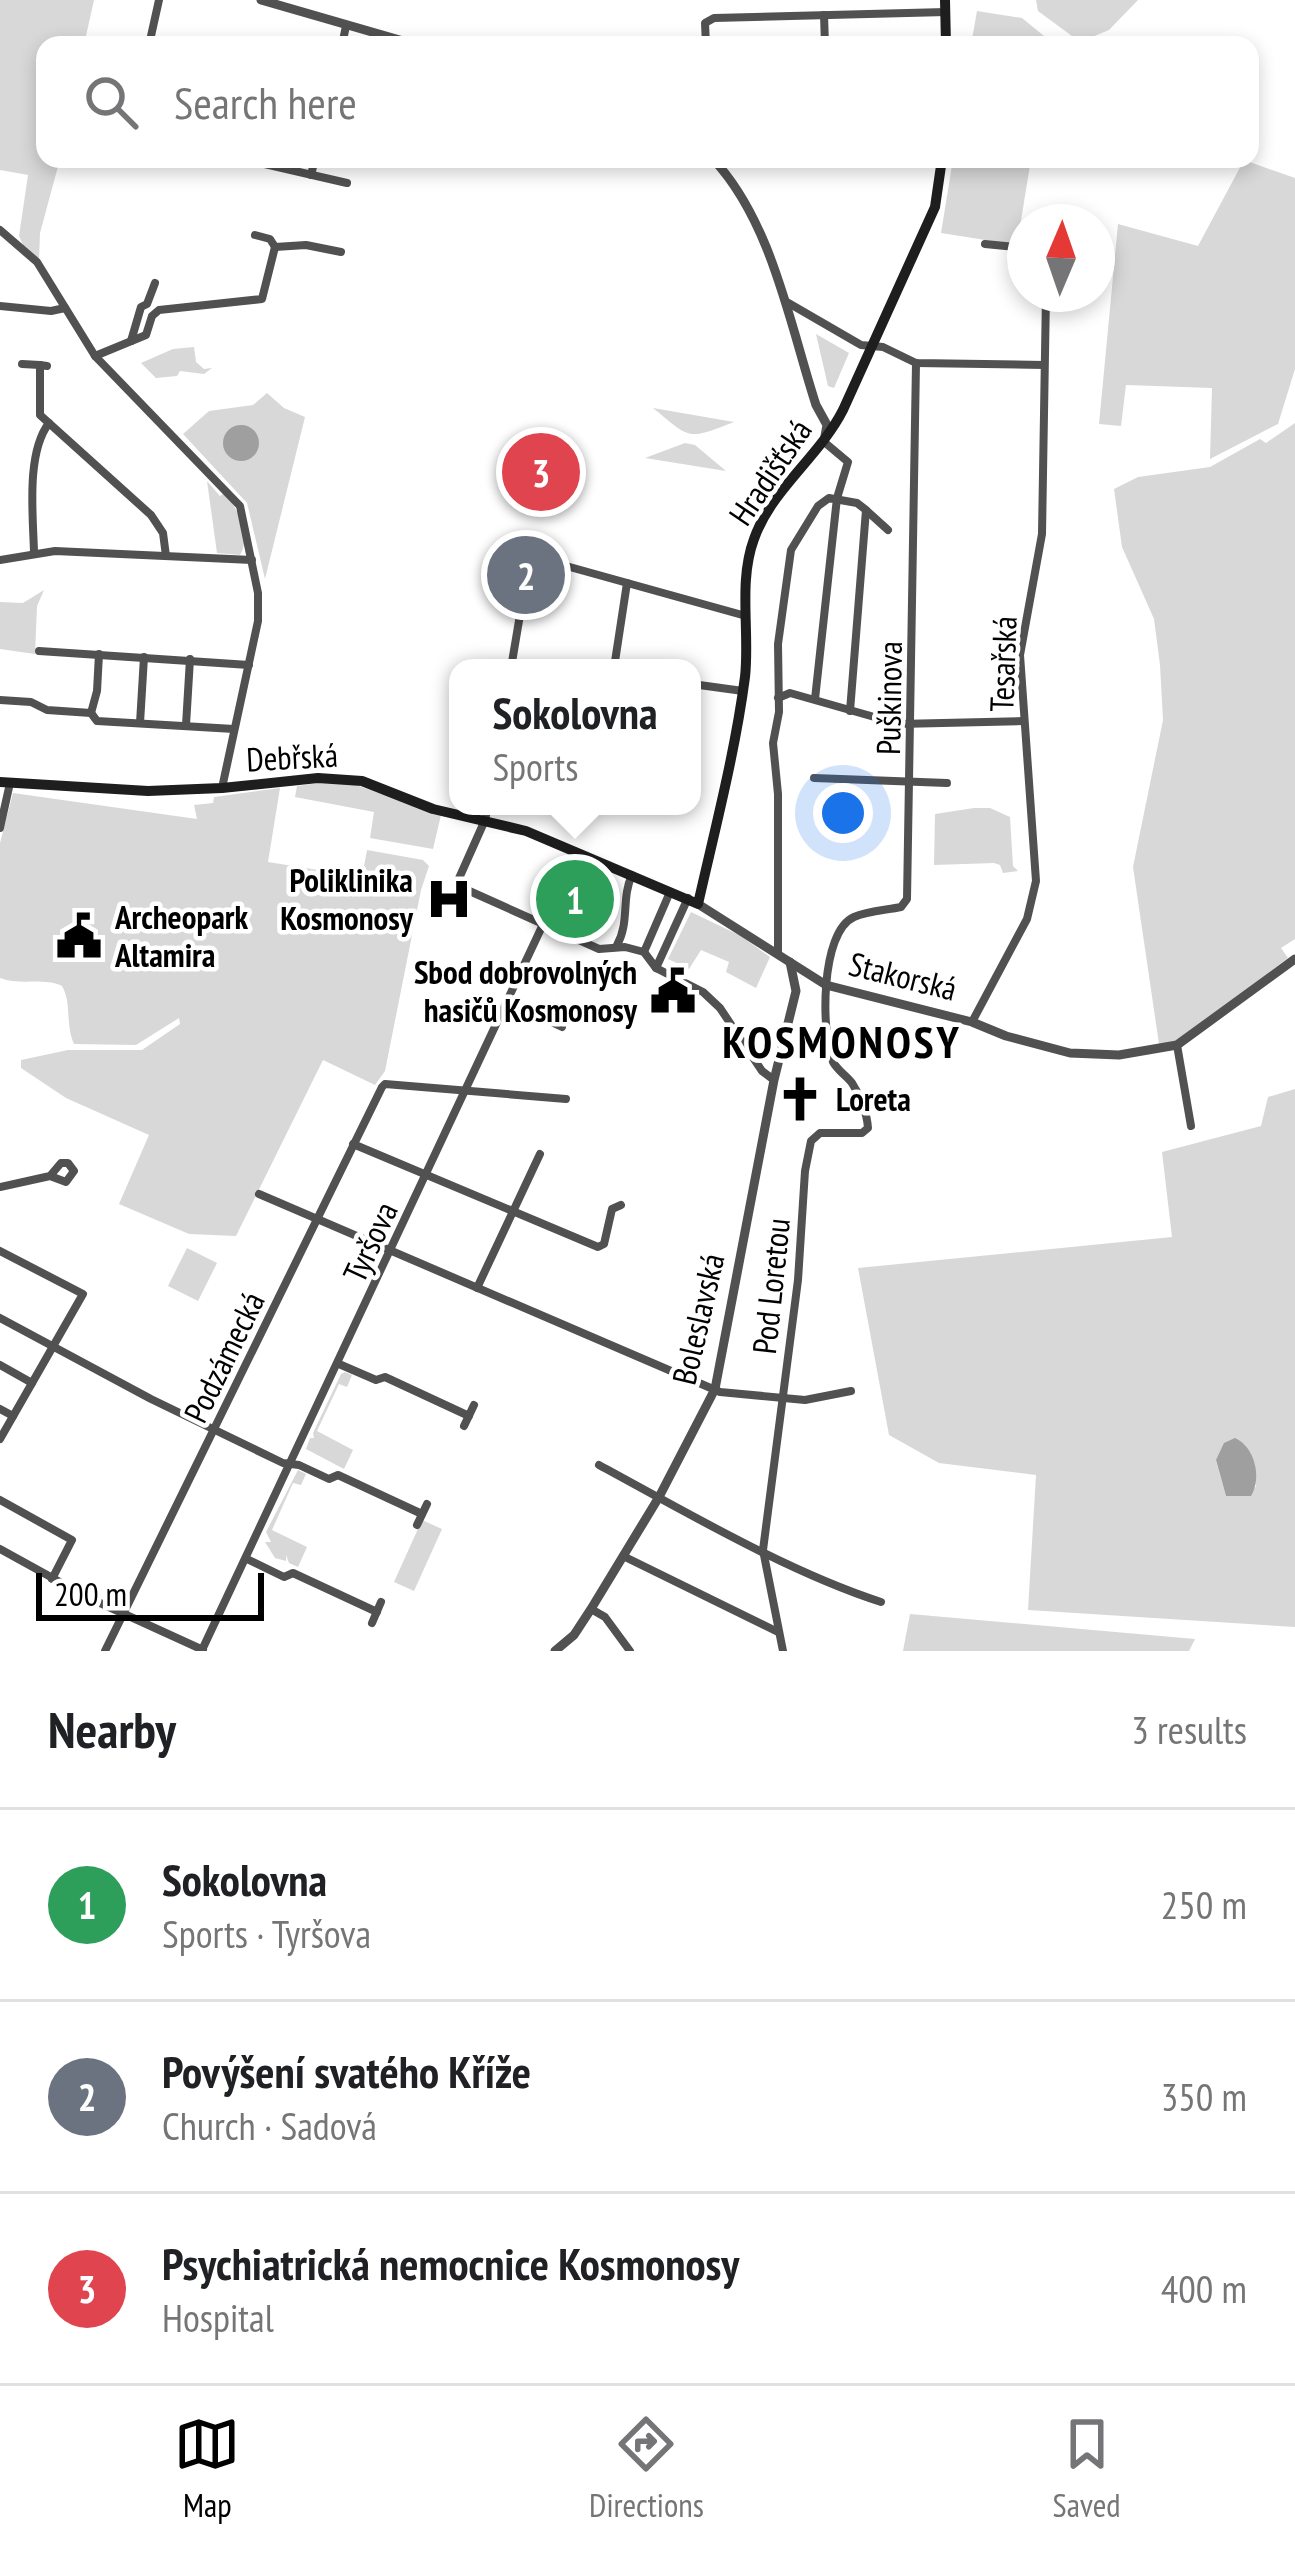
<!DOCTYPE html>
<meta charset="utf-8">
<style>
body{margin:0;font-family:"PT Sans Narrow",sans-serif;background:#f2f2f2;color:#202124}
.compass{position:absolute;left:1007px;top:204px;width:108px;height:108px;border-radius:50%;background:#fff;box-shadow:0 6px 18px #0003;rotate:2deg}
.scale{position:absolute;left:36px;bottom:30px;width:228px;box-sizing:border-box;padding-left:12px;border:6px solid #000;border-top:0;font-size:33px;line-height:42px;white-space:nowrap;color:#000;-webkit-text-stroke:9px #fff;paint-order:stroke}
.you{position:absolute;left:843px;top:813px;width:42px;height:42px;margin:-30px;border:9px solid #fff;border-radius:50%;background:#1a73e8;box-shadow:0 0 0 18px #1a73e833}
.badge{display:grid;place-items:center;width:78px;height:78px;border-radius:50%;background:#000;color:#fff;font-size:39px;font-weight:700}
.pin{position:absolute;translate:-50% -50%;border:6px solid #fff;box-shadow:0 3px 12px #0006}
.popup{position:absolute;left:449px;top:659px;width:252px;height:156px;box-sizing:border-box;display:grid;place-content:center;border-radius:24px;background:#fff;filter:drop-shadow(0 3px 9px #0005);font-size:39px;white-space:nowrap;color:#757577}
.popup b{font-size:45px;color:#202124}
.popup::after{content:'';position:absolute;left:50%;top:100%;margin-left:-24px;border:24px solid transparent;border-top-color:#fff}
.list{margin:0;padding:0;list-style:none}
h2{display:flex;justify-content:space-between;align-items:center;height:156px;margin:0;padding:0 48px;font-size:51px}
h2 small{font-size:39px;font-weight:400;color:#757577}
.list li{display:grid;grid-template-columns:78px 1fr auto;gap:36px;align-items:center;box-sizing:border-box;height:192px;padding:0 48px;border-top:3px solid #e0e0e0}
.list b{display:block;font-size:45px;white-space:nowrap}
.list p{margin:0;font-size:39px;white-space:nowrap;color:#757577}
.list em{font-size:39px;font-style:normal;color:#757577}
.icon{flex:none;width:66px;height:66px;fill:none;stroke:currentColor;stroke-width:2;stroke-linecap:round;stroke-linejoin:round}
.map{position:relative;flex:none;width:1295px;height:1651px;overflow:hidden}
.search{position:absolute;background:#fff;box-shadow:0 6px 18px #0003;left:36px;right:36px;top:36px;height:132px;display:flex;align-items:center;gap:30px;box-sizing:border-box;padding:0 42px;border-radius:24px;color:#757577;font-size:45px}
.sheet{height:732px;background:#fff}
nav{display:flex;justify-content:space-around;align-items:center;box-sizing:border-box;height:168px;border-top:3px solid #e0e0e0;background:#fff;font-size:33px;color:#757577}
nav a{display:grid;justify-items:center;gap:6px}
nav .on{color:#000}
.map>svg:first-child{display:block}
</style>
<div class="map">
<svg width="1295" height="1651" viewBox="0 0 1295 1651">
<rect width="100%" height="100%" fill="#fff"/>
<g fill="#d8d8d8" fill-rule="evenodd">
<polygon points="0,0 94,0 84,45 45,45 45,159 60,159 40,233 39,261 24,247 19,236 28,175 0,170"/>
<polygon points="1036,0 1138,0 1109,30 1080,42 1038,11"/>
<polygon points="977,11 1022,18 1049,40 1048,45 971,45"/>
<polygon points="953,159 1031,159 1017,245 941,233"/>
<polygon points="1244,160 1295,178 1295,369 1278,424 1210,459 1212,388 1126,385 1121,426 1099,424 1118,224 1198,246"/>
<polygon points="816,334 849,353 834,388 828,386"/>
<polygon points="194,347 196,362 204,369 212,368 204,374 180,371 177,376 156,378 141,363 173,349"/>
<polygon points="267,393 284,408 305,417 265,579 247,503 183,434 209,411 253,405"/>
<path d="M653 408 734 422C687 440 692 440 653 408Z"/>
<path d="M1295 423V939L1281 948 1288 958C1259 978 1205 1033 1179 1043 1174 1045 1165 1044 1159 1044L1133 867 1163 720 1160 665 1154 619 1122 547 1114 489 1138 477 1210 467 1260 439 1266 443Z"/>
<polygon points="685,443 695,445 726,471 645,458"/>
<path d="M207 481 220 496 224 493C238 509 252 535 240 555L217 553Z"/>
<polygon points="44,590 37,606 35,654 0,649 0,602 23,603"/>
<polygon points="326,782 356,785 441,815 433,849 370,838 374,812 295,797 297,786"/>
<path d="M280 788 268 862 362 877 367 850 423 860 429 866 421 890 385 1071 375 1085 323 1060 236 1236 189 1234 119 1204 149 1135 66 1098 21 1068V1060L68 1050H142L180 1024 179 1018 136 1045 74 1044C65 1024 72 1003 62 986 42 977 21 986 0 978V843L13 793 197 819 194 805 213 803 214 797Z"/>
<polygon points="974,808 990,808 1010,817 1013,866 1018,871 1003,873 1000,865 994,863 934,865 935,814"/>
<polygon points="691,912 741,936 770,957 756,988 726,972 729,962 701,950 689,969 668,959"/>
<path d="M1295 1089V1627L1028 1610 1036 1475 939 1463 889 1435 858 1268 1172 1237 1162 1152 1261 1126 1268 1097ZM1250 1452 1256 1487 1226 1496 1216 1461Z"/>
<polygon points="187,1248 217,1263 198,1301 168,1286"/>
<polygon points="345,1372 352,1375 347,1387 339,1384 317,1431 353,1450 344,1469 306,1449 310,1438 314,1438 313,1433 341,1374"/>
<polygon points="298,1470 306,1474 301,1485 293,1483 272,1530 307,1547 298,1567 289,1563 286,1555 286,1561 275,1558 265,1542 271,1542 266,1532"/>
<polygon points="422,1520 442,1529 414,1591 394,1582"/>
<polygon points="910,1614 1195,1639 1189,1651 903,1651"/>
</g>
<g fill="#9f9f9f">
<circle cx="241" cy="443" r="18"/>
<path d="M1235 1438C1255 1447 1262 1478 1251 1496H1226L1216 1460 1224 1443Z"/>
</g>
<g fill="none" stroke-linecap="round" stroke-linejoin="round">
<g stroke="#515151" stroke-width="8">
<polyline points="824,15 825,45"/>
<polyline points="149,45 159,0"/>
<polyline points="245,45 245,44"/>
<polyline points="342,45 346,26"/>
<polyline points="706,45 705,23 714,18 946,12"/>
<polyline points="243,159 347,183"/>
<polyline points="311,175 315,159"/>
<polyline points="0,230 37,262 95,356 240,506 258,593 258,621 222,788"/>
<polyline points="255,235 270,239 275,247 306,245 341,252"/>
<polyline points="985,244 1025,248"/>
<polyline points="785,301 861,345 883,347 916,363 1044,365"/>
<polyline points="0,306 51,311 65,308"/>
<polyline points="131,341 141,307 147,304 155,283"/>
<polyline points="95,356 146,335 152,316 159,310 262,299 275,247"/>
<polyline points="22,364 40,365"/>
<polyline points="47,366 40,365 40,415 151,515 163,533 166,556"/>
<polyline points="867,511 888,530"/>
<path d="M34 552C33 515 26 453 49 423"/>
<polyline points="0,560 55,551 252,560"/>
<polyline points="494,584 494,596 522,603 538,600 548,575 559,564 746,616"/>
<polyline points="39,651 249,665"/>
<polyline points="540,666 560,668"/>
<polyline points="511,668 522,603"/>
<polyline points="614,668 627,583"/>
<polyline points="692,684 743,691"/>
<polyline points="778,698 790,693 899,724 1024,721"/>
<polyline points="815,699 837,498 848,462 823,441"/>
<polyline points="0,700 31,702 47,710 91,713 97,721 234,729"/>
<polyline points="91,713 97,691 99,654"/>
<polyline points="140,723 144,657"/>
<polyline points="186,725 190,659"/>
<polyline points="814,778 947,783"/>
<polyline points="488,806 485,820 456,885 599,949 625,947 644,952 656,968 703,992 720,1008 762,1071 774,1080"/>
<polyline points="0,828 10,783"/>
<path d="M617 945C630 922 621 898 632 875"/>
<polyline points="778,951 778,794 773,743 779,712 778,644 791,550 818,506 829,498 857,503 866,510 850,711"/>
<polyline points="644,952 670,892"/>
<polyline points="656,968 688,898"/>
<polyline points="509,1002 562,1027"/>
<polyline points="972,1022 1027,919 1036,881 1020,655 1042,534 1046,294"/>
<polyline points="1177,1045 1191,1126"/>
<polyline points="353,1144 598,1247 604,1244 612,1209 621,1205"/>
<polyline points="0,1187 50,1176 66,1182 74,1171 68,1163 61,1163 50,1176"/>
<polyline points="259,1194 720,1392 805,1400 851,1391"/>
<polyline points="0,1251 83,1294 0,1439"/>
<polyline points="477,1288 540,1154"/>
<polyline points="0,1318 151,1399 283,1463 299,1465 329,1479 338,1475 422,1514"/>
<polyline points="339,1364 376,1380 385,1377 469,1416"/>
<polyline points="0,1365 32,1383"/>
<polyline points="0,1409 13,1416"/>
<polyline points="464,1426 474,1405"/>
<path d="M599 1465C684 1511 790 1573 881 1602"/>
<polyline points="0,1500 72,1540 52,1579"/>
<polyline points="417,1525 427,1504"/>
<polyline points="0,1549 87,1597 203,1650"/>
<polyline points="623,1556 778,1632"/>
<polyline points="247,1559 284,1577 293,1573 377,1612"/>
<polyline points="591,1609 605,1617 630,1651"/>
<polyline points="372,1623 381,1602"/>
<polyline points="202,1650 577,852"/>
<polyline points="105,1651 382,1087 385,1084 566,1099"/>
<path d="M783 1651 763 1550 798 1280 805 1171 811 1141 820 1133H862L868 1128C867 1113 860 1095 852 1083 846 1075 838 1071 833 1062 821 1033 820 932 854 917 867 911 887 910 901 907L907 899 916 363"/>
</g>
<g stroke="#515151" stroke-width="9">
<polyline points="261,0 417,45"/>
<path d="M713 159C772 222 790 325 816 405L827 425 825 436"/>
<polyline points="698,904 826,985 972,1022 1006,1036 1070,1053 1119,1055 1177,1045 1295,959"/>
<polyline points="555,1651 574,1635 591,1609 659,1497 715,1389 774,1080 796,991 790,962"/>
</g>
<g stroke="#1e1e1e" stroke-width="10">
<polyline points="945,0 946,45"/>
<path d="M0 782 148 791 222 788 318 778 362 781 433 809 526 831 698 904C715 829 735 753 745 677 750 632 738 582 754 539 771 490 819 457 843 410L935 207 942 159"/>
</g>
</g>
<defs>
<g id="hospital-bare" transform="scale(3.6)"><path d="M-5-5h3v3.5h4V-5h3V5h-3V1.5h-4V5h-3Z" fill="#000" stroke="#fff" stroke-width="2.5" paint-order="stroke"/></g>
<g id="civic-bare" transform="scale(3.6)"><path d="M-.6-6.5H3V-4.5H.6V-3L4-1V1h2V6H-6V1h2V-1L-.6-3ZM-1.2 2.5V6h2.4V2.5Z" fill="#000" stroke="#fff" stroke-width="2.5" paint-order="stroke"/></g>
<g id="church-bare" transform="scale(3.6)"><path d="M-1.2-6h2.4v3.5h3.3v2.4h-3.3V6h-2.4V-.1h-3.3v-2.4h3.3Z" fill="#000" stroke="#fff" stroke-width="2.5" paint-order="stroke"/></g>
</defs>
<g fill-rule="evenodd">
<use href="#hospital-bare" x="449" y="899"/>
<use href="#civic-bare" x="79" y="936"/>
<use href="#civic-bare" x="673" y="991"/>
<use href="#church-bare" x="800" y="1099"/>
</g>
<g text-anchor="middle" stroke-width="9" stroke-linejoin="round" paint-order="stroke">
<g font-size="33" fill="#000" stroke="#fff">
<text transform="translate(770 472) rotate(-56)" y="12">Hradišťská</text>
<text transform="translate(1003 664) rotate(-88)" y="12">Tesařská</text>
<text transform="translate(889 698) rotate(-89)" y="12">Puškinova</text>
<text transform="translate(292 757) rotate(-3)" y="12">Debřská</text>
<text transform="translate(903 976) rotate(14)" y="12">Stakorská</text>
<text transform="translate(370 1242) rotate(-65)" y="12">Tyršova</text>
<text transform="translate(771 1286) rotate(-84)" y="12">Pod Loretou</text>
<text transform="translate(698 1319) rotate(-77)" y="12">Boleslavská</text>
<text transform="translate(224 1357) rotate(-64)" y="12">Podzámecká</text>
</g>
<g font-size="33" font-weight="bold" fill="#000" stroke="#fff" text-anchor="end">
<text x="413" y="892">Poliklinika<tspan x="413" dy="38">Kosmonosy</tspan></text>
<text x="115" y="929" text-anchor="start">Archeopark<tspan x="115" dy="38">Altamira</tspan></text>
<text x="637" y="984">Sbod dobrovolných<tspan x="637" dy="38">hasičů Kosmonosy</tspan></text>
<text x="836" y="1111" text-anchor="start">Loreta</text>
</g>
<g font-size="45" font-weight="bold" letter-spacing="3" fill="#000" stroke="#fff">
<text x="842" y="1058">KOSMONOSY</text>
</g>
</g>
</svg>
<svg class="compass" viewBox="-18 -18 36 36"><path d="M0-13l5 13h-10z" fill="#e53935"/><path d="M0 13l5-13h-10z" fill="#757577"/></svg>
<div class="scale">200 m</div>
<div class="you"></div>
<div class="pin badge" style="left:575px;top:899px;background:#2e9e5b">1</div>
<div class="popup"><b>Sokolovna</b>Sports</div>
<div class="pin badge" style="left:526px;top:575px;background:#6b7280">2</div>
<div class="pin badge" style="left:541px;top:472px;background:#e0444e">3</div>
<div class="search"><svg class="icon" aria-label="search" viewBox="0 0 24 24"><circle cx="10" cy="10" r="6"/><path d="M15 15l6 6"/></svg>Search here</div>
</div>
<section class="sheet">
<h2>Nearby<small>3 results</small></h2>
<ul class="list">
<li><span class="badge" style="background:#2e9e5b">1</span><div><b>Sokolovna</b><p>Sports · Tyršova</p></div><em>250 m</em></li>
<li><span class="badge" style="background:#6b7280">2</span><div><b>Povýšení svatého Kříže</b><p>Church · Sadová</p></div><em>350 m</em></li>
<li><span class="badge" style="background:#e0444e">3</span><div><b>Psychiatrická nemocnice Kosmonosy</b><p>Hospital</p></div><em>400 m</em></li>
</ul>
</section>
<nav>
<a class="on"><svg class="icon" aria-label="map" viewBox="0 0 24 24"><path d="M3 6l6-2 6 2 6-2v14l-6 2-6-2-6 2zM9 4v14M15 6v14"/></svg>Map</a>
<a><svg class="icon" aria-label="directions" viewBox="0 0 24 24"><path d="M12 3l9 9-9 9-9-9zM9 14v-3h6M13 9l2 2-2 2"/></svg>Directions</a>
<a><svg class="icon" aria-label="saved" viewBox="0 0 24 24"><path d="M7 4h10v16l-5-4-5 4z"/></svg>Saved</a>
</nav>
